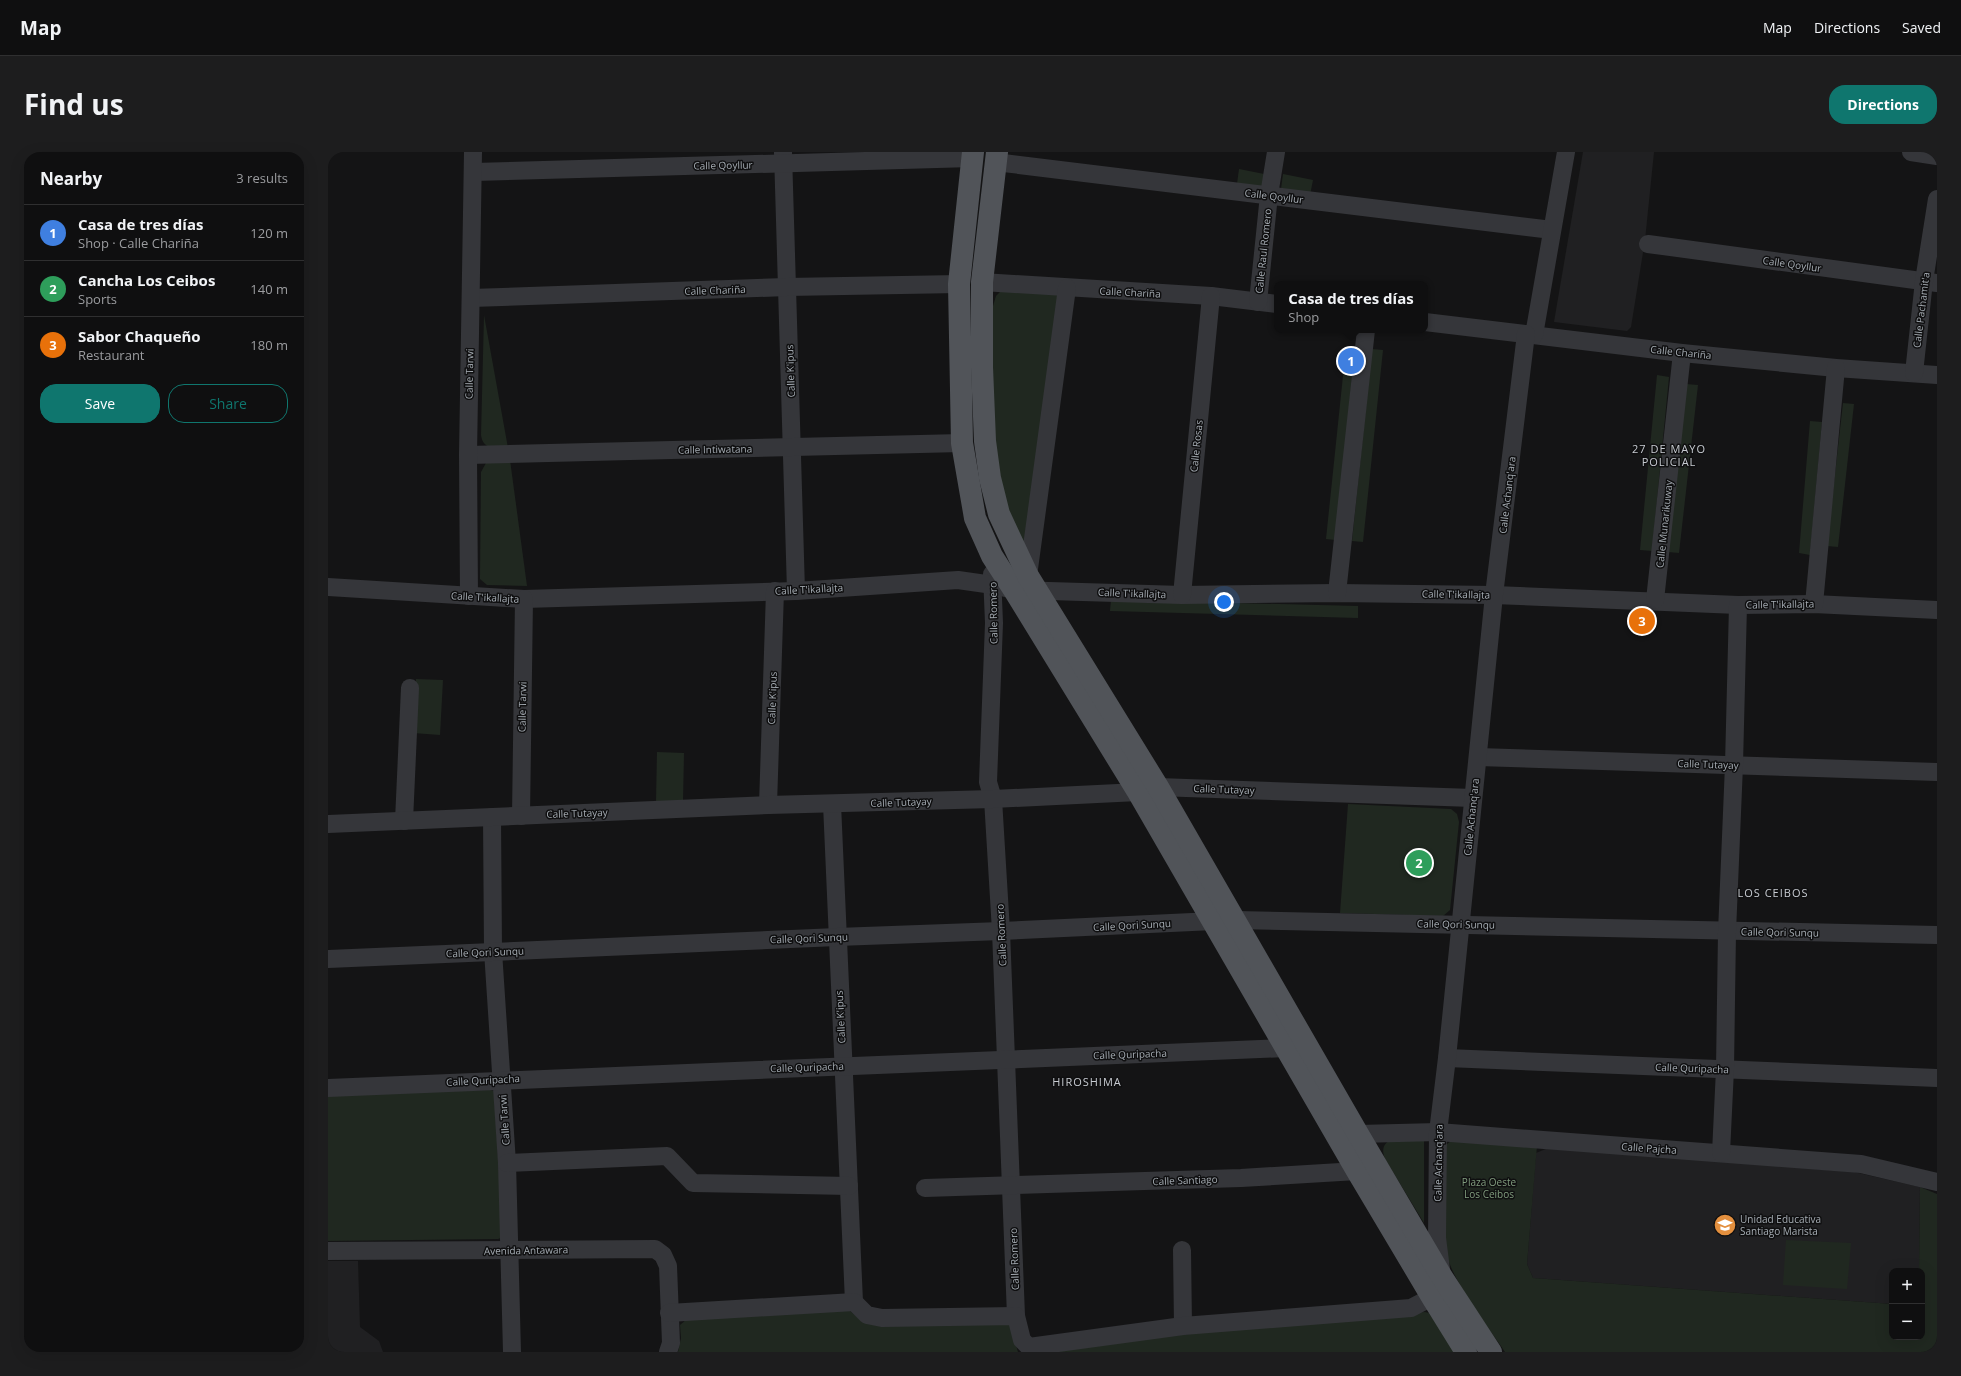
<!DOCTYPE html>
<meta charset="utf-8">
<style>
body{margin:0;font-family:"Open Sans",sans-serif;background:#1d1d1e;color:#f1f3f6}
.controls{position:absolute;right:12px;bottom:12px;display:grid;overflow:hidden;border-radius:8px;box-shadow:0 4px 16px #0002}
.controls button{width:36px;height:36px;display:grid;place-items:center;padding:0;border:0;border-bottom:1px solid #2f2f30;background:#0f0f10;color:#f1f3f6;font:20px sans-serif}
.you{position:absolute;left:896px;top:450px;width:14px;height:14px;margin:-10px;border:3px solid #fff;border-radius:50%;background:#1a73e8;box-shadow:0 0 0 6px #1a73e833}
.badge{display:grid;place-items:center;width:26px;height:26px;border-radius:50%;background:#0f766e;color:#fff;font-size:13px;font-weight:700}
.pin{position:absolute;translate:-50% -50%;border:2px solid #fff;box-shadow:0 1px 4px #0006}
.popup{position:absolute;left:946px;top:129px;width:154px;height:52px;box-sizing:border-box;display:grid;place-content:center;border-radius:8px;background:#0f0f10;filter:drop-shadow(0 1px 3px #0005);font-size:13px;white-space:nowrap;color:#9b9c9f}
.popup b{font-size:15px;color:#f1f3f6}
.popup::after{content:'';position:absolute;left:50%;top:100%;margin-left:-8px;border:8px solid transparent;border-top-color:#0f0f10}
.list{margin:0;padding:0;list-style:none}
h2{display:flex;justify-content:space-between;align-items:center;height:52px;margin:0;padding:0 16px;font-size:17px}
h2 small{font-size:13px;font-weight:400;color:#9b9c9f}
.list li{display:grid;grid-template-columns:26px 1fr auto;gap:12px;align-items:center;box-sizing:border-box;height:56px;padding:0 16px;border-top:1px solid #2f2f30}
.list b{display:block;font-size:15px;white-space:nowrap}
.list p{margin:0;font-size:13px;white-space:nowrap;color:#9b9c9f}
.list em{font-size:13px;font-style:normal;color:#9b9c9f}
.actions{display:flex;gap:8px;padding:12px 16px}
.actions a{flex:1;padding:9px 0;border:1px solid #0f766e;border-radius:16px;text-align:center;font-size:14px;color:#0f766e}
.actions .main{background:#0f766e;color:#fff}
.map{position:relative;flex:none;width:1609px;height:1200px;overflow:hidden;border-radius:16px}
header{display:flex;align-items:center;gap:24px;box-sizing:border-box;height:56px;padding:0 20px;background:#0f0f10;border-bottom:1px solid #2f2f30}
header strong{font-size:19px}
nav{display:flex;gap:22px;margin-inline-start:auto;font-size:14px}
.intro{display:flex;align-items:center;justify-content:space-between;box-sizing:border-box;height:96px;padding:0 24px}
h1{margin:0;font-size:28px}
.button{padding:10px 18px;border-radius:16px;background:#0f766e;color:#fff;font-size:14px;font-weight:700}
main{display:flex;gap:24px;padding:0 24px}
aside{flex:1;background:#0f0f10;border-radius:16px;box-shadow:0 4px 16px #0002}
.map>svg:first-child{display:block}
</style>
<header>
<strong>Map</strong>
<nav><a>Map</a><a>Directions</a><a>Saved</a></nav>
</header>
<div class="intro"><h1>Find us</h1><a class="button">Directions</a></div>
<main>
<aside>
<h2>Nearby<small>3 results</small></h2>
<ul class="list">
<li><span class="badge" style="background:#3f7fe0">1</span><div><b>Casa de tres días</b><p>Shop · Calle Chariña</p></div><em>120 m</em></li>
<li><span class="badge" style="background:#2e9e5b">2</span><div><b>Cancha Los Ceibos</b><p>Sports</p></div><em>140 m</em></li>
<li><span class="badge" style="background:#e8710a">3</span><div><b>Sabor Chaqueño</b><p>Restaurant</p></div><em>180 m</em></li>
</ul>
<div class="actions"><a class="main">Save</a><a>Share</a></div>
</aside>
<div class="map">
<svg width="1609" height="1200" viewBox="0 0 1609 1200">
<rect width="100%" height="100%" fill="#141415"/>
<g fill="#202022">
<polygon points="1255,0 1326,0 1317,88 1303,175 1299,179 1226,170"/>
<polygon points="1220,996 1526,1020 1592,1035 1591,1119 1564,1119 1564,1152 1205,1126 1199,1112 1208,1001"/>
<polygon points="0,1109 30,1109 32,1175 51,1189 55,1200 0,1200"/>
</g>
<g fill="#202820">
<polygon points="911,17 941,23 938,38 909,32"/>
<polygon points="955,22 985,28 982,43 953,37"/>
<polygon points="674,138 730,142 701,389 695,393 681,365 668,306 663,212 665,154 668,144"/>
<path d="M156 163 180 296C167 296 155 298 153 283Z"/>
<polygon points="1018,195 1027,196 1008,388 998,387"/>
<polygon points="1044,197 1055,198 1035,390 1024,389"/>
<polygon points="1329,223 1341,225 1324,399 1312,398"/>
<polygon points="1358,232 1370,233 1351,401 1340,400"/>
<polygon points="1515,251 1526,252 1510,395 1499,394"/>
<polygon points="1482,269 1494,270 1482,403 1471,401"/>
<polygon points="182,308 199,434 159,433 152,427 153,320 158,311"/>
<polygon points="783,448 1030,454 1030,466 782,459"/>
<polygon points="88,527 115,528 112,583 85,581"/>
<polygon points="329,600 356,601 355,649 328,650"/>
<polygon points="1020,652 1123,657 1129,662 1131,670 1122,758 1115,764 1012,761"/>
<polygon points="162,938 166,939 175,1085 170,1087 0,1089 0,943"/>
<path d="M1062 988 1096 989V1071L1057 1007C1054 999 1054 993 1062 988Z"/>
<path d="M1124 988 1209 994 1199 1112 1205 1126 1564 1152V1185H1594V1119H1591L1592 1035 1609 1042V1200H1177C1161 1176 1124 1128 1119 1103 1112 1068 1117 1029 1118 993Z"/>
<polygon points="1458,1088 1523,1091 1519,1137 1455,1133"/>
<polygon points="521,1158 535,1170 681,1170 690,1200 350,1200 353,1186 352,1173 358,1168"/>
<path d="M1097 1160 1101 1161 1127 1200H725C848 1181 972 1170 1097 1160Z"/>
</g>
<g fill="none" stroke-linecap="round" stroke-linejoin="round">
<g stroke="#35363a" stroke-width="18">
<polyline points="1583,0 1609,4"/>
<polyline points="455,1 468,439"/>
<polyline points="667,10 1224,78"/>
<polyline points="146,20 644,6"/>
<polyline points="1320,92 1609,131"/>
<polyline points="654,130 883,144 949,152"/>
<polyline points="143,146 459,135 631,132"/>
<polyline points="930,150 941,43 948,0"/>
<polyline points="1097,170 1354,201 1508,216 1609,223"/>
<polyline points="1206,183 1238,0"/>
<polyline points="1586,221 1596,129 1609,47"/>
<polyline points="140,303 634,291"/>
<polyline points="664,422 666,471 660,630 665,647 673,779 688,1164"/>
<polyline points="700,424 739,136"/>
<polyline points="0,435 196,447 468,439 630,428 665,433 686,438 854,443 1009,441 1166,443 1410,453 1486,452 1609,458"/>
<polyline points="1009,441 1038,178"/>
<polyline points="854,443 883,144"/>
<polyline points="141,444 140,303 145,0"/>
<polyline points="1327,448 1354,201"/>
<polyline points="1486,452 1508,216"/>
<polyline points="1150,605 1609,620"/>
<polyline points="504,652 526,1150"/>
<polyline points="440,653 447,439"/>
<polyline points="193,664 196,447"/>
<polyline points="164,665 165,799 179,1011 184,1200"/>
<polyline points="76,669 82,536"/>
<polyline points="0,672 440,653 665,647 810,640 830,635 1145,646"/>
<polyline points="0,807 509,785 673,779 907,768 1609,783"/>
<polyline points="1119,906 1609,926"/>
<polyline points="0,936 957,896"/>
<polyline points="1030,982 1110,980 1533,1012 1609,1030"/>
<polyline points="1393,1001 1397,917 1399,780 1406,613 1410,453"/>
<polyline points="179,1011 339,1004 365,1031 521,1034"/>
<polyline points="597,1036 913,1026 1029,1019"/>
<polyline points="854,1098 855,1174"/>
<polyline points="0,1099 327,1097 335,1103 340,1114 343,1191 340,1200"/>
<polyline points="341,1161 526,1150 539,1163 554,1166 688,1164 694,1188 701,1195 855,1174 1083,1156 1104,1145 1114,1125 1109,1086 1110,980 1119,906 1166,443 1198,182"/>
</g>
<g stroke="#515459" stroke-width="22">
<polyline points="645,0 631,132 634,291 647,366 664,404 686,438 810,640 1029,1019 1104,1145 1138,1200"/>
<polyline points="669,0 654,130 654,215 657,289 662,326 671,362 700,424 830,635 1030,982 1114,1125 1163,1200"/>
</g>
</g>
<defs>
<g id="school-disc" transform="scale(1.15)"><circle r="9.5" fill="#e38f3e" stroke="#0f0f10"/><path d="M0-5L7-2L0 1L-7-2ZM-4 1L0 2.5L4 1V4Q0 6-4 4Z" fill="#fff"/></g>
</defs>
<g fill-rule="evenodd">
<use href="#school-disc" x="1397" y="1073"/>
</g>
<g text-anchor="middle" stroke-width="3" stroke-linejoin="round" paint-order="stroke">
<g font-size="10" fill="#a6adb4" stroke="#0f0f10">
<text transform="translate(395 13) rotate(-1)" y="4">Calle Qoyllur</text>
<text transform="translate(946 44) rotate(7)" y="4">Calle Qoyllur</text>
<text transform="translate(935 99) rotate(-84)" y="4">Calle Raul Romero</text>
<text transform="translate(1464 112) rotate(8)" y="4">Calle Qoyllur</text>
<text transform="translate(387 138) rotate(-2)" y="4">Calle Chariña</text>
<text transform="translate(802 140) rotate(3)" y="4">Calle Chariña</text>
<text transform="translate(1593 158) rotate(-83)" y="4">Calle Pachamit'a</text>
<text transform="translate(1353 200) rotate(6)" y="4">Calle Chariña</text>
<text transform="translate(462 219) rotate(-92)" y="4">Calle K'ipus</text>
<text transform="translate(141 222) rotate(-89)" y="4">Calle Tarwi</text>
<text transform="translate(868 294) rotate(-84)" y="4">Calle Rosas</text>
<text transform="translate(387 297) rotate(-1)" y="4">Calle Intiwatana</text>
<text transform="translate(1179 343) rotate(-83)" y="4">Calle Achanq'ara</text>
<text transform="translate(1336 372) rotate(-84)" y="4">Calle Munarikuway</text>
<text transform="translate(481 437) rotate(-3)" y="4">Calle T'ikallajta</text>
<text transform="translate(804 441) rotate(2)" y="4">Calle T'ikallajta</text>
<text transform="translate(1128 442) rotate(1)" y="4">Calle T'ikallajta</text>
<text transform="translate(157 445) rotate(3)" y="4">Calle T'ikallajta</text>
<text transform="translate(1452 452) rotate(-1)" y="4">Calle T'ikallajta</text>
<text transform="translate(665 461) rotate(-91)" y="4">Calle Romero</text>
<text transform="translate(444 546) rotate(-88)" y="4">Calle K'ipus</text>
<text transform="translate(194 555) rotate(-89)" y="4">Calle Tarwi</text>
<text transform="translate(1380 612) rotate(2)" y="4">Calle Tutayay</text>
<text transform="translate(896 637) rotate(2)" y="4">Calle Tutayay</text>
<text transform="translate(573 650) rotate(-2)" y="4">Calle Tutayay</text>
<text transform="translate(249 661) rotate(-2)" y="4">Calle Tutayay</text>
<text transform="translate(1143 665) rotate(-84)" y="4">Calle Achanq'ara</text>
<text transform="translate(1128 772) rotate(1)" y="4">Calle Qori Sunqu</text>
<text transform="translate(804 773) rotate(-3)" y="4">Calle Qori Sunqu</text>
<text transform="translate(1452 780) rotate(1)" y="4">Calle Qori Sunqu</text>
<text transform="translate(673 783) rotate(-93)" y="4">Calle Romero</text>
<text transform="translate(481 786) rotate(-2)" y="4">Calle Qori Sunqu</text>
<text transform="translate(157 800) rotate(-2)" y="4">Calle Qori Sunqu</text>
<text transform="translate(512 865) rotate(-93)" y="4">Calle K'ipus</text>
<text transform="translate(802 902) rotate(-2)" y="4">Calle Quripacha</text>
<text transform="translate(479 915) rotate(-2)" y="4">Calle Quripacha</text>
<text transform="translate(1364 916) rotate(2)" y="4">Calle Quripacha</text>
<text transform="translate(155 928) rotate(-3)" y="4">Calle Quripacha</text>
<text transform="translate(176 968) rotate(-94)" y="4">Calle Tarwi</text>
<text transform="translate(1321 996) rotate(4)" y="4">Calle Pajcha</text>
<text transform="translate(1110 1011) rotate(-89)" y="4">Calle Achanq'ara</text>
<text transform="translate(857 1028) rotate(-2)" y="4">Calle Santiago</text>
<text transform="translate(198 1098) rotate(-1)" y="4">Avenida Antawara</text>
<text transform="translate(686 1107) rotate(-92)" y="4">Calle Romero</text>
</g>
<g font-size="10" fill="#829e7f" stroke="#0f0f10">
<text x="1161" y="1034">Plaza Oeste<tspan x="1161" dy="12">Los Ceibos</tspan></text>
</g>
<g font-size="10" fill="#a6adb4" stroke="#0f0f10" text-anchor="start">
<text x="1412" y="1071">Unidad Educativa<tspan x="1412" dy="12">Santiago Marista</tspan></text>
</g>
<g font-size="11" letter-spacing="1" fill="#c7cbd1" stroke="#0f0f10">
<text x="1341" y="301">27 DE MAYO<tspan x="1341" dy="13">POLICIAL</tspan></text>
<text x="1445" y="745">LOS CEIBOS</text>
<text x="759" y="934">HIROSHIMA</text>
</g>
</g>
</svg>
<div class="controls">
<button>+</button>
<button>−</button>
</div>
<div class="you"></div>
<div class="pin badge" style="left:1023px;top:209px;background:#3f7fe0">1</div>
<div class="popup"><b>Casa de tres días</b>Shop</div>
<div class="pin badge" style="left:1091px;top:711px;background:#2e9e5b">2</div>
<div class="pin badge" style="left:1314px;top:469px;background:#e8710a">3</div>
</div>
</main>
